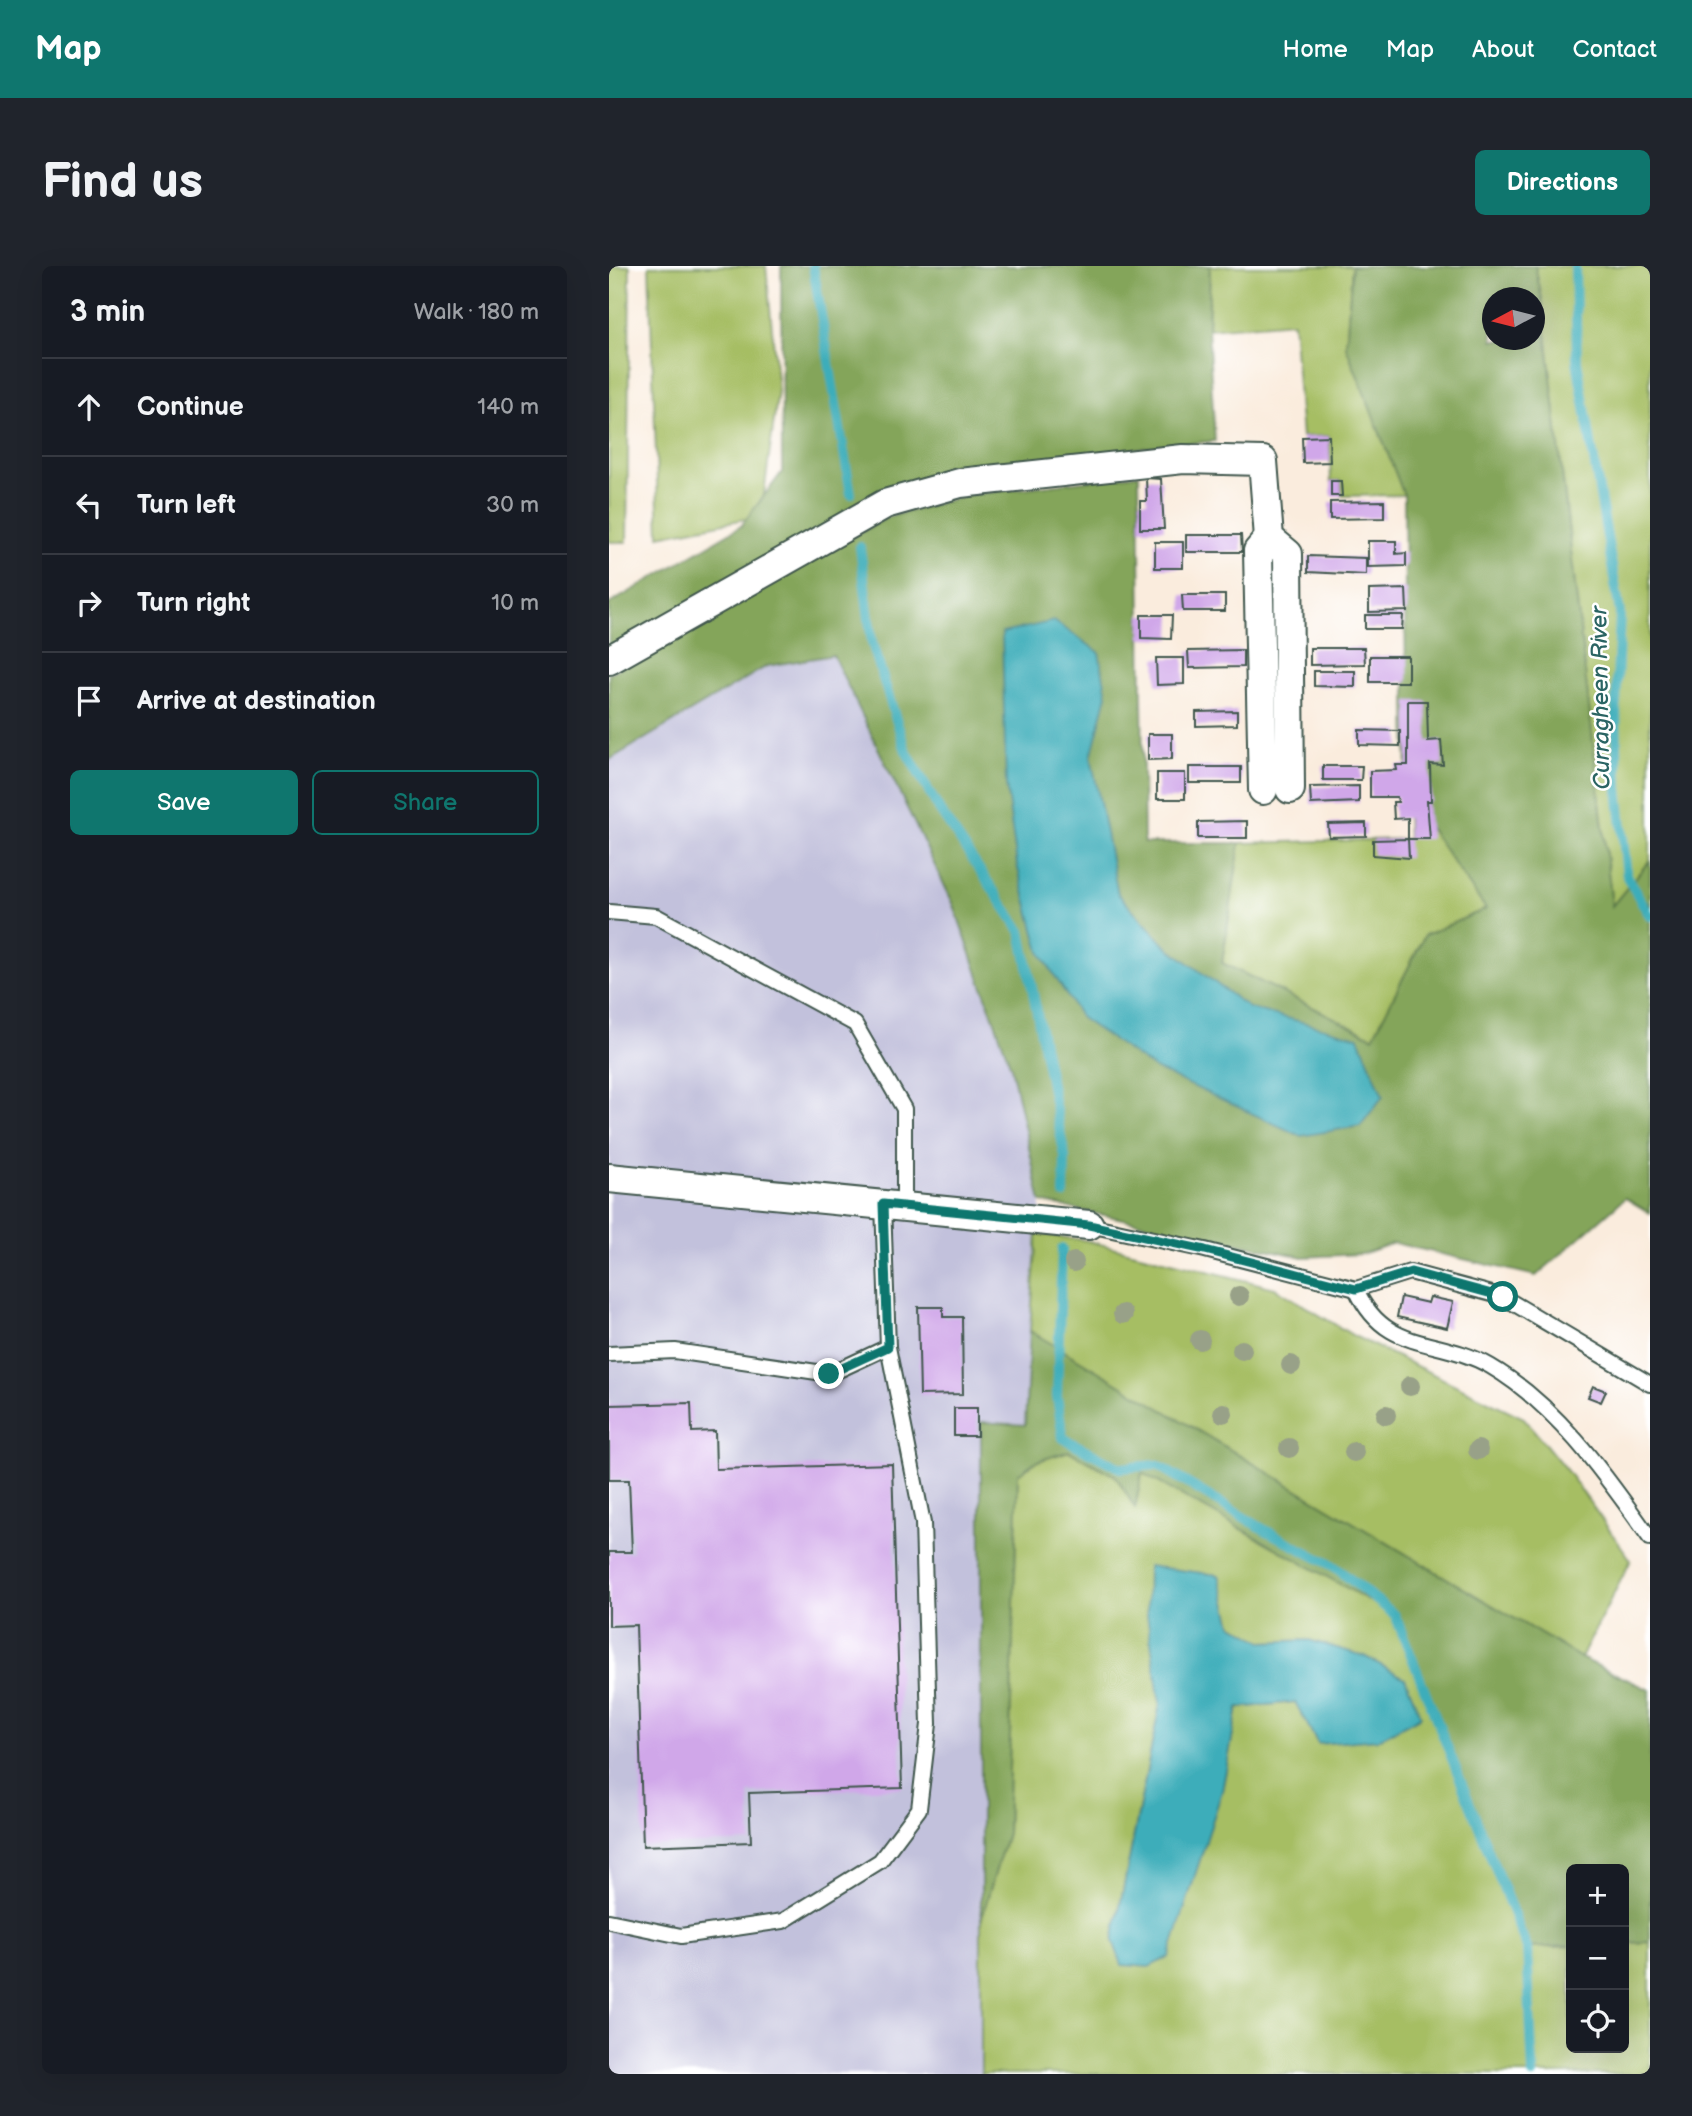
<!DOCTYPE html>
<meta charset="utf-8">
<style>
body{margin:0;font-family:"Balsamiq Sans",sans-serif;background:#20242c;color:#f1f3f6}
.controls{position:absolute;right:21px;bottom:21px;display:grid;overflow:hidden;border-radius:10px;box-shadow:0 7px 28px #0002}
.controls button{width:63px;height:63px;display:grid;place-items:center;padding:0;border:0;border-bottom:2px solid #363941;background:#171b24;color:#f1f3f6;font:35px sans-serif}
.compass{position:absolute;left:873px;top:21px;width:63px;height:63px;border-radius:50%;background:#171b24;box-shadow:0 7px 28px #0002;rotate:263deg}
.stop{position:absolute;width:21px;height:21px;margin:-16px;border:5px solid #0f766e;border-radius:50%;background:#fff}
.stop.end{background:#0f766e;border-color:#fff;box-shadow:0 2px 7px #0008}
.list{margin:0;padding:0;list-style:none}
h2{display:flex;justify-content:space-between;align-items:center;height:91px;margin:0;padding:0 28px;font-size:30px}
h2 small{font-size:23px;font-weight:400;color:#9ea1a6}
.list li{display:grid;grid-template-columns:46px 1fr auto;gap:21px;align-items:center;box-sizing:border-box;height:98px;padding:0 28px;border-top:2px solid #363941}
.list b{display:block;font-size:26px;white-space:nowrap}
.list em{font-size:23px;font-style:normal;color:#9ea1a6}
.actions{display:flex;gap:14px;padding:21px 28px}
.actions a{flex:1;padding:16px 0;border:2px solid #0f766e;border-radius:10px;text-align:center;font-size:24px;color:#0f766e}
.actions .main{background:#0f766e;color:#fff}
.icon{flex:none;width:38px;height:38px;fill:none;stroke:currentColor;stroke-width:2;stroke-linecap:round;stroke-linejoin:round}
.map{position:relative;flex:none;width:1041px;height:1808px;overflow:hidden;border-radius:10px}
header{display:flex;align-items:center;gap:42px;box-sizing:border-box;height:98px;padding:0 35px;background:#0f766e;color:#fff}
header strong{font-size:33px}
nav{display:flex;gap:38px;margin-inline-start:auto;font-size:24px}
.intro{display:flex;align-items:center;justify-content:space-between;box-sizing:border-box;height:168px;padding:0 42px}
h1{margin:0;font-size:49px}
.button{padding:18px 32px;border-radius:10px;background:#0f766e;color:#fff;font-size:24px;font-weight:700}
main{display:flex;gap:42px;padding:0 42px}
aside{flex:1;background:#171b24;border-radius:10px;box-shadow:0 7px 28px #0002}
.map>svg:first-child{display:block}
</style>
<header>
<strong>Map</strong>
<nav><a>Home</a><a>Map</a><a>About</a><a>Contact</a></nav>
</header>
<div class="intro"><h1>Find us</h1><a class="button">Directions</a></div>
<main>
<aside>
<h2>3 min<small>Walk · 180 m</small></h2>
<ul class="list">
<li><svg class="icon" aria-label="ahead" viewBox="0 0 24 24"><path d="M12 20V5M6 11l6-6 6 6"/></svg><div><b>Continue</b></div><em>140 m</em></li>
<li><svg class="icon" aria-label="left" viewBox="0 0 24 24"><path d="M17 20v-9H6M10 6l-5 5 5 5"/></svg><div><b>Turn left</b></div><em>30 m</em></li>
<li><svg class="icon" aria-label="right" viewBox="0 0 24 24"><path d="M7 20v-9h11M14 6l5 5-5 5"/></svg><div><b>Turn right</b></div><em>10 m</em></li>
<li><svg class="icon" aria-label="arrive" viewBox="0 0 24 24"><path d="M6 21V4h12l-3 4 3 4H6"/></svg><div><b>Arrive at destination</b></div></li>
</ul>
<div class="actions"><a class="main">Save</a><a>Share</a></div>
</aside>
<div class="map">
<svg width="1041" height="1808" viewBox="0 0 1041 1808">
<rect width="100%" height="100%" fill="#fff"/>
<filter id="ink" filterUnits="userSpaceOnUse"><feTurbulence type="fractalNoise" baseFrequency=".0143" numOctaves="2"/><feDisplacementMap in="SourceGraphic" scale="14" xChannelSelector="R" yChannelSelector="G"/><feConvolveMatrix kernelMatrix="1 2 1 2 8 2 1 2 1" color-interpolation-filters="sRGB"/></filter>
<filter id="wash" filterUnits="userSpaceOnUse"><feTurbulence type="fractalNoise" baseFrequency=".00686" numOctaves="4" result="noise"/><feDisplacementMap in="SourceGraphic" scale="28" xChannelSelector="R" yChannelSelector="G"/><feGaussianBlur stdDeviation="1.57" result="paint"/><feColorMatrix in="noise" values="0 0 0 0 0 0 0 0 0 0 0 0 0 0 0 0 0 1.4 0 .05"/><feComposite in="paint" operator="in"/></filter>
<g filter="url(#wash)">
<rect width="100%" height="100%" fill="#faecdd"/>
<polygon fill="#c2c1dc" points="224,388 344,637 402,801 432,936 416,1160 372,1156 372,1808 0,1808 0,494 158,400"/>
<g fill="#a6be64" stroke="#627e4c" stroke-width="2" fill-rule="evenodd">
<polygon points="0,0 21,0 18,276 0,276"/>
<polygon points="40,0 157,0 169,125 152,250 50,270"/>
<polygon points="601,0 743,0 737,80 795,229 733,230 732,215 722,215 720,170 693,171 684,56 599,63"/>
<polygon points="926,0 1041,0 1041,594 1003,640 933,33"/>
<polygon points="798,530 877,643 816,669 764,771 613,697 631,577 799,573"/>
<polygon points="428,968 475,974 666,1022 745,1070 915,1152 959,1206 1022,1294 972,1392 421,1065"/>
<path d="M460 1185 507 1210 526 1241 533 1207 786 1349 918 1682 962 1680V1782H1015V1677L1041 1676V1808H372V1654L398 1567 409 1208 426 1196ZM623 1358 653 1376 700 1374 755 1390 795 1412 686 1436 629 1442 613 1525 504 1675 551 1438Z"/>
</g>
<g fill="#84a55a" stroke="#527147" stroke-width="2" fill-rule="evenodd">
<polygon points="172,0 601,0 599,63 606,175 531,182 339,211 0,382 0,338 132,260 173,206"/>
<path d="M743 0H926L933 33 1003 640 1041 594V947L1016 932 927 1010 785 977 753 988 694 991 432 936 402 801 344 637 224 389 158 400 0 494V408L279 251 359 229 530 208 535 577H631L613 697 764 771 816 669 877 643 798 530 795 229 737 80ZM884 32H926V74H884Z"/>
<polygon points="421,1065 972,1392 1041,1424 1041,1676 1015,1677 1015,1603 962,1603 962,1680 918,1682 786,1349 533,1207 526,1242 507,1210 460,1185 426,1196 409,1208 398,1567 372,1654 372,1156 416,1159"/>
</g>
<g fill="#3dadba" stroke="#2e7577" stroke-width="2">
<polygon points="445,355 490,386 498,429 482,491 509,628 557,680 640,742 750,771 774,830 751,860 692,870 546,803 472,752 431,686 408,599 397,519 393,367"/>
<polygon points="539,1300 610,1309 623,1358 654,1376 700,1374 755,1390 796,1412 812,1450 770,1473 709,1478 686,1436 629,1442 613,1525 560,1691 540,1701 513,1699 504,1675 551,1438 538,1349"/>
</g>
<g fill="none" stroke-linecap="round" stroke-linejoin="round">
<g stroke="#3dadba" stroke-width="10">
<polyline points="204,0 242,228"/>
<polyline points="966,0 968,95 1011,347 1007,439 1009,522 1018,611 1041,650"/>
<polyline points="251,281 263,377 297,485 331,545 412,665 456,891 455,928"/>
<polyline points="453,983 448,1130 454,1172 511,1202 548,1199 656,1264 726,1301 786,1349 918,1682 924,1808"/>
</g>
</g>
<g id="blocks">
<g fill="#d0a7e9">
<polygon points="720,170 721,196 694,197 693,171"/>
<polygon points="537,212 552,213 555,263 531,263 531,235 538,235"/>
<polygon points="722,215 732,215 733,230 722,230"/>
<polygon points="775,235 775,252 721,253 721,236"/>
<polygon points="577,269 632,269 633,286 577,286"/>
<polygon points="759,275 787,275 787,288 797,287 797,300 759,301"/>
<rect x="546" y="276" width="28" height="26"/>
<polygon points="699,290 757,292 757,309 699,306"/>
<polygon points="797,323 798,345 760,346 760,324"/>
<polygon points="573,329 616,329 616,345 574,345"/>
<polygon points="532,349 563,349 562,373 532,372"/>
<polygon points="756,349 794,349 793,363 756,363"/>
<polygon points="701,382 755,382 756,398 701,399"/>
<polygon points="634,384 634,401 580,402 579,385"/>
<rect x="761" y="390" width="38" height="26"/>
<polygon points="547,392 575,392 575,418 548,419"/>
<polygon points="705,405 746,405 746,421 705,420"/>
<polygon points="799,435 818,435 819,475 832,474 834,499 821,498 822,535 818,535 821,573 799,573 799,552 785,553 784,536 789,536 788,531 761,531 761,505 788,504 787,499 799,499"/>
<polygon points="628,445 628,459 587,460 587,446"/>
<polygon points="750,464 791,465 791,480 750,479"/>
<polygon points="539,468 563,468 563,493 539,494"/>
<polygon points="714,500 753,500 752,514 714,514"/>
<rect x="580" y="501" width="52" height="16"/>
<rect x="548" y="507" width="28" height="26"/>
<polygon points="750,520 750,536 702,538 701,521"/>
<polygon points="638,555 638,572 589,572 589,556"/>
<polygon points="757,557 757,570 720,571 719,558"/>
<polygon points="799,573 800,592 764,589 764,574"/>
<polygon points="792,1031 819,1037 821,1031 844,1036 838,1062 788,1051"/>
<polygon points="309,1041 334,1041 334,1051 353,1051 354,1128 311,1129"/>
<polygon points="984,1120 997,1125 992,1136 979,1131"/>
<polygon points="82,1137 83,1166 106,1165 107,1203 283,1198 293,1522 140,1527 142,1576 34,1580 27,1359 0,1360 0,1286 23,1286 20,1214 0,1214 0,1139"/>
<rect x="345" y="1142" width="23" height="28"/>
</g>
</g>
</g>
<g filter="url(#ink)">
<use href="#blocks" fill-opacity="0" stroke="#40574d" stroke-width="2"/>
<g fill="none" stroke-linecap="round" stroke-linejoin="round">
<g stroke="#40574d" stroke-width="18">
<g id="lane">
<polyline points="0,646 47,650 246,758 295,843 295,940"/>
<polyline points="480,959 596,984 747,1023 801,1006 894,1031 1041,1118"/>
<path d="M747 1023C776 1088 828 1070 881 1100 948 1139 997 1210 1041 1272"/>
<polyline points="0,1088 66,1085 221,1108 279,1081"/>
<polyline points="0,1655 72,1670 174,1655 271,1595 310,1543 320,1458 314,1257 279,1081 274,938"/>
</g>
</g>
<g stroke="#40574d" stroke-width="32">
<g id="street">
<polyline points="0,394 276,238 351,217 574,193 654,195 660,272 679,288 681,523"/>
<polyline points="654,524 649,285 660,272"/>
<polyline points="0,912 480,959"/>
</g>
</g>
<use href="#lane" stroke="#fff" stroke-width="14"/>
<use href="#street" stroke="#fff" stroke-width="28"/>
</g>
<g fill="#98a188">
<circle cx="465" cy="996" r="10"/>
<circle cx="630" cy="1030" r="10"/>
<circle cx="514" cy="1048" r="10"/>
<circle cx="591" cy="1074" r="10"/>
<circle cx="633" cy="1084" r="10"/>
<circle cx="682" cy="1099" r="10"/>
<circle cx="801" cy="1120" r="10"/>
<circle cx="614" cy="1147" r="10"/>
<circle cx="777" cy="1149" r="10"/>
<circle cx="680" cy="1182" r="10"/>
<circle cx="869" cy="1184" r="10"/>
<circle cx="745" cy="1186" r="10"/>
</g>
</g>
<g fill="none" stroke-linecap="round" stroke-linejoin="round" filter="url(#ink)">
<polyline stroke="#0f766e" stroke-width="9" points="220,1108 279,1081 274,938 480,959 596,984 747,1023 802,1006 894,1031"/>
</g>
<g text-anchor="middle" stroke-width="5" stroke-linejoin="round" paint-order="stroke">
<g font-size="23" font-style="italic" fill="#2a6463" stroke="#fff">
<text transform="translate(991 432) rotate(-91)" y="8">Curragheen River</text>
</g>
</g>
</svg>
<div class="controls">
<button>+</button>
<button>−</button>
<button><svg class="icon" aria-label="locate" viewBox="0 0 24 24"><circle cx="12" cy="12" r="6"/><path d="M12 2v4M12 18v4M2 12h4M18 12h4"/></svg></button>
</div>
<svg class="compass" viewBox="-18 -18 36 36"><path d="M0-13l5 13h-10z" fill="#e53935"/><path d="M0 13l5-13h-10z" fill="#9ea1a6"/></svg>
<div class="stop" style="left:894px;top:1031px"></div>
<div class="stop end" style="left:220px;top:1108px"></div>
</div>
</main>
